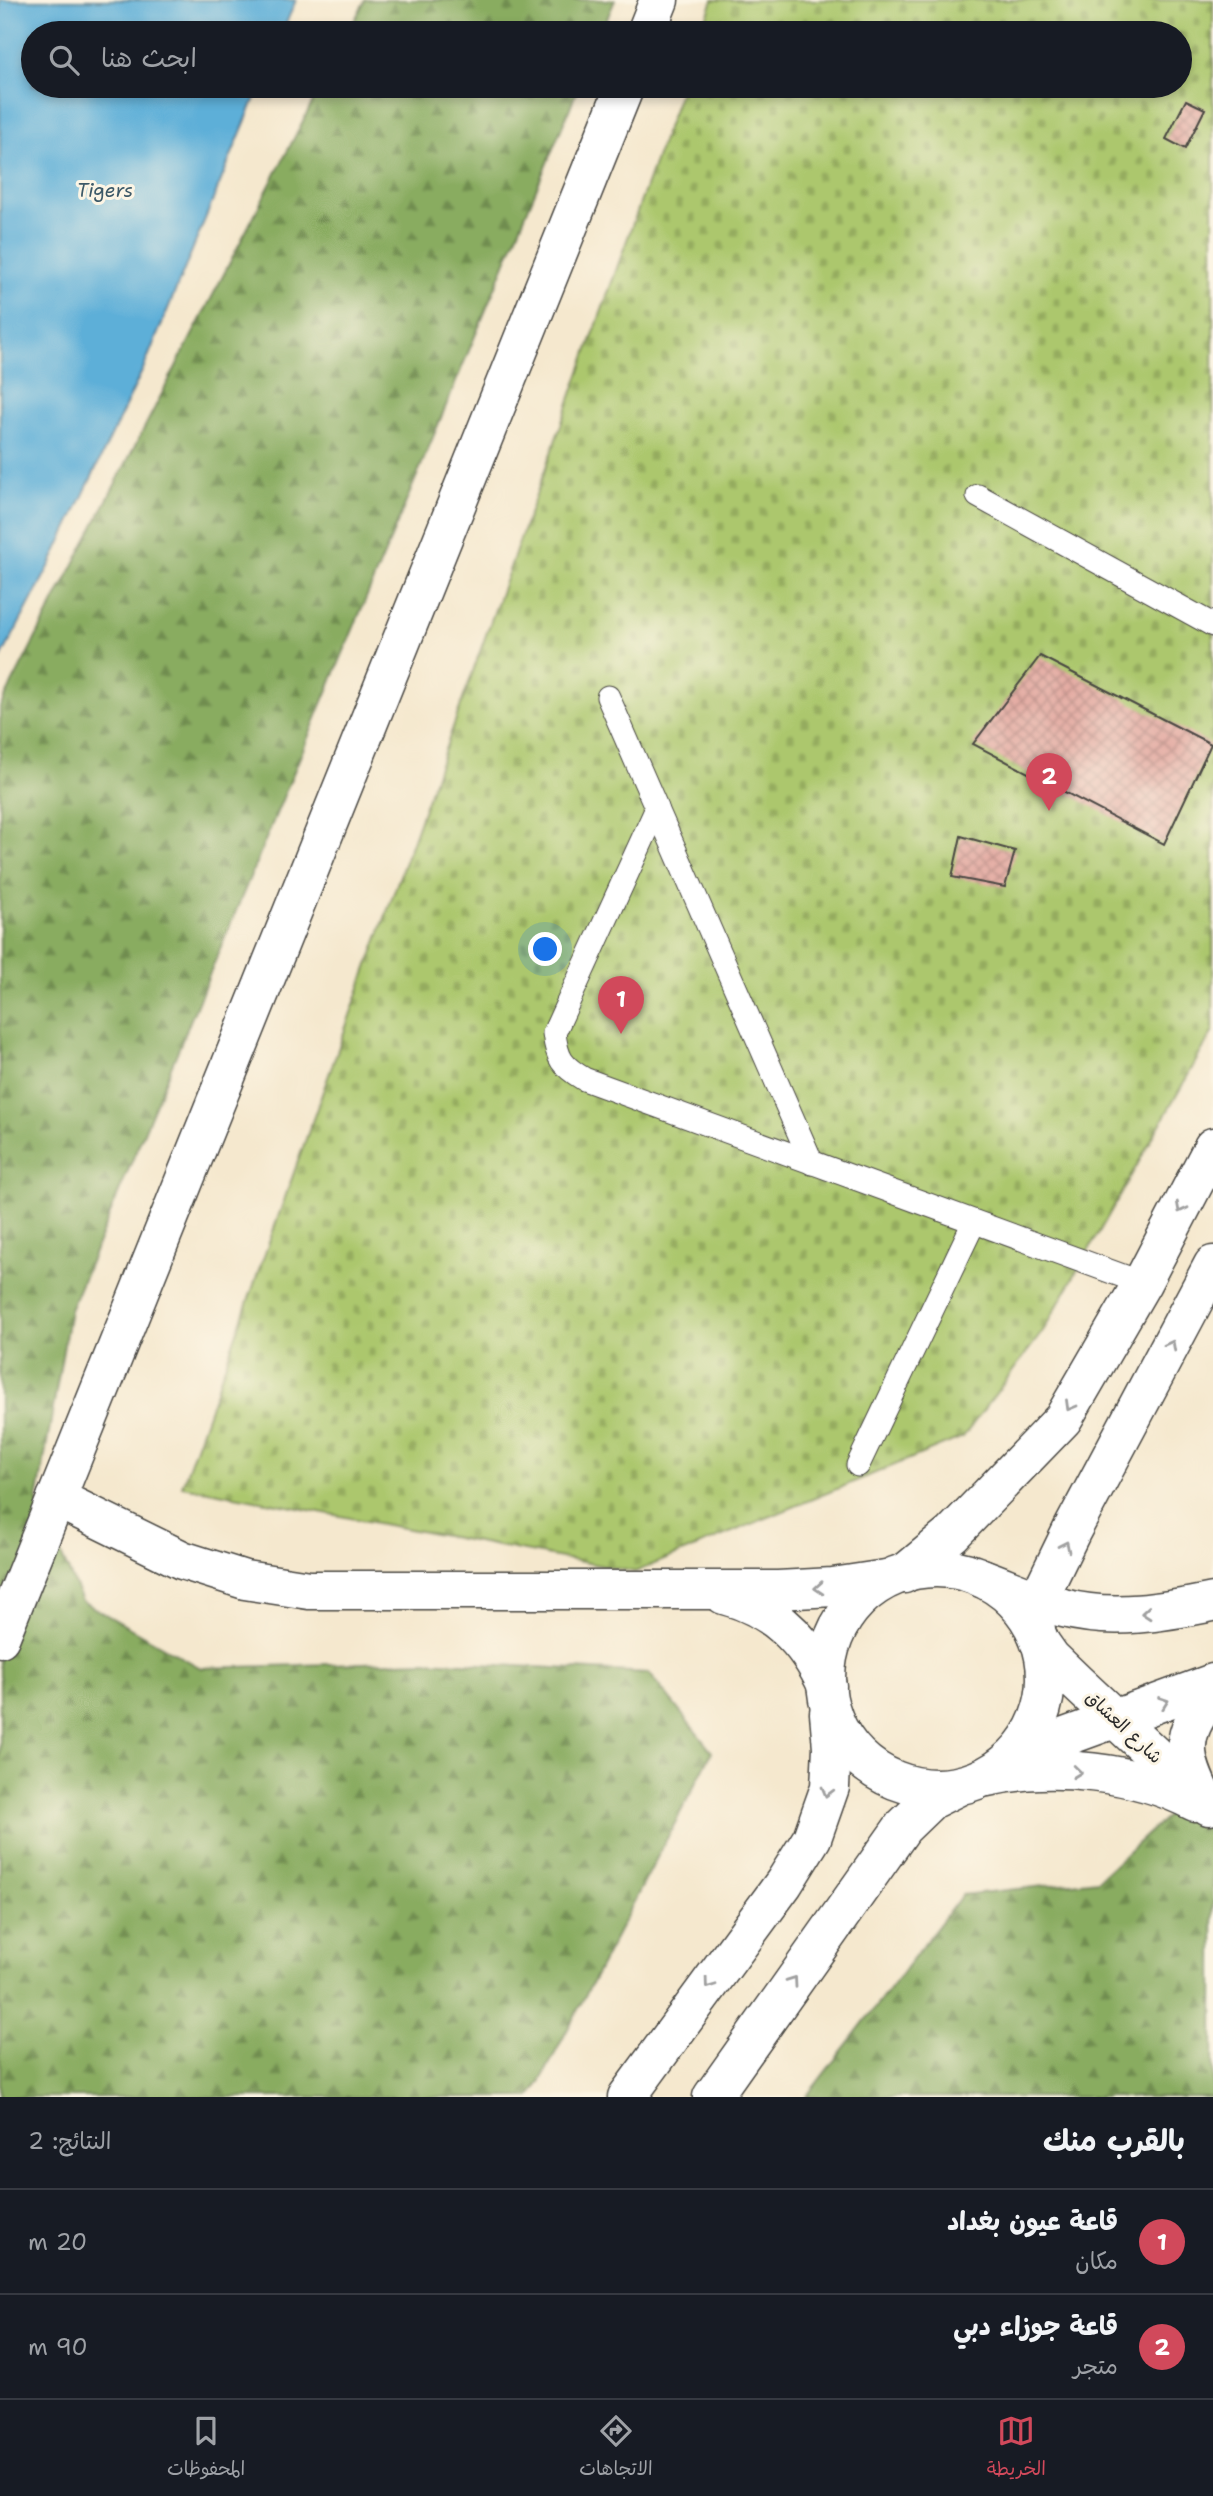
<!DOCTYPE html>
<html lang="ar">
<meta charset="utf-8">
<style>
body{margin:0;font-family:"Shantell Sans","Playpen Sans Arabic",sans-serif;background:#20242c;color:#f1f3f6;direction:rtl}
.you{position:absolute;left:546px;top:950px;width:24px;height:24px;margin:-18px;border:5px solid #fff;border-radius:50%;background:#1a73e8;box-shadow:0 0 0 10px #1a73e833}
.badge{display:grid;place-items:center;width:46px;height:46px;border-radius:50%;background:#d1495b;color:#fff;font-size:23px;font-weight:700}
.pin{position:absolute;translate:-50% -58px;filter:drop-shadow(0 2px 4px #0008)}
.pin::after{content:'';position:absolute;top:37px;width:24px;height:21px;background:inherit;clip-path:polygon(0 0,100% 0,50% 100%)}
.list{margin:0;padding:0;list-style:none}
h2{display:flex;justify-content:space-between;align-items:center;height:91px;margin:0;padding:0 28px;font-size:30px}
h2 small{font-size:23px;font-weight:400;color:#9ea1a6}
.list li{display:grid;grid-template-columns:46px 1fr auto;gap:21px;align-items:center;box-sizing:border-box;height:105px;padding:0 28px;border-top:2px solid #363941}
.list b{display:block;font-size:26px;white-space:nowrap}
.list p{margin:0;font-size:23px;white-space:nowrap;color:#9ea1a6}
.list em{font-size:23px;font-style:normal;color:#9ea1a6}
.icon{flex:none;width:38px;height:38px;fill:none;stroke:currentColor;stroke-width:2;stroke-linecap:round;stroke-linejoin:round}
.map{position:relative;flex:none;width:1213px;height:2097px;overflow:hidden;direction:ltr}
.search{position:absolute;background:#171b24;box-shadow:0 4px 10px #0003;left:21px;right:21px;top:21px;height:77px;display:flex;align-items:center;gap:18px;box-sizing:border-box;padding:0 24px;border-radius:38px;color:#9ea1a6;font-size:26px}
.sheet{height:301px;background:#171b24}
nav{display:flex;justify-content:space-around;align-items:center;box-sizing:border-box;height:98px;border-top:2px solid #363941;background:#171b24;font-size:19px;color:#9ea1a6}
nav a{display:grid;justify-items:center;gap:4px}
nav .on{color:#d1495b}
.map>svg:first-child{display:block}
</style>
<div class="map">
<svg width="1213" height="2097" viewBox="0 0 1213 2097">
<defs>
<pattern id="forest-firs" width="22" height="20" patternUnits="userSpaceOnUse" patternTransform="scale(1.75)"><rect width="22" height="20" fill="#89ac60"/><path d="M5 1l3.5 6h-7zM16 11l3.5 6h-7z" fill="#708c4f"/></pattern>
<pattern id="cemetery-stones" width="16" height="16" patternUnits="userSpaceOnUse" patternTransform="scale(1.75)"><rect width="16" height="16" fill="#acc76d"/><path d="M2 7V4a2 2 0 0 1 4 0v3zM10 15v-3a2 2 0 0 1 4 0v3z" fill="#94ab5f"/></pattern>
<pattern id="building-cross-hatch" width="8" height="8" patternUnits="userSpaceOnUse" patternTransform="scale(1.75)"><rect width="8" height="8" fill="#e2a69e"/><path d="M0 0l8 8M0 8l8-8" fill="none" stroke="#b78781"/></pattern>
</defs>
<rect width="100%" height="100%" fill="#fcf5e5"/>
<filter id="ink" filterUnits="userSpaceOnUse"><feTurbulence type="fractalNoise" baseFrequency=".0143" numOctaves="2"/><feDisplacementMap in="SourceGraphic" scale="14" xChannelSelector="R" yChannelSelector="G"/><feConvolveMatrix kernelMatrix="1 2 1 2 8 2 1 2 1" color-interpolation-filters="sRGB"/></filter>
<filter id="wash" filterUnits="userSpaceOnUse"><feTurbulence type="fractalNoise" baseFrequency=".00686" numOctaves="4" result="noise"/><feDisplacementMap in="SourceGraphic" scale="28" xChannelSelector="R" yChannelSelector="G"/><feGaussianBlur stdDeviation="1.57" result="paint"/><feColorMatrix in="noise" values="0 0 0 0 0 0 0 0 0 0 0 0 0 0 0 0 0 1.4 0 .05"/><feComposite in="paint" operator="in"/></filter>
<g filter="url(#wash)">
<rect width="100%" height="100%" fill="#f5e8ce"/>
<g fill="url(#forest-firs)" stroke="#5a6c46" stroke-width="2">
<polygon points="365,0 615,0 601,33 348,33"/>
<polygon points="321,86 579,86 70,1310 37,1501 82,1601 201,1668 425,1661 649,1673 712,1752 536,2090 530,2097 0,2097 0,707"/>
<polygon points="1213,1773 1213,2097 806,2097 962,1895 1098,1880"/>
</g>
<polygon fill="url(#cemetery-stones)" stroke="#6c794c" stroke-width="2" points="713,0 1213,0 1213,1031 1043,1331 963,1437 635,1572 182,1486 682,86 1180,86 1180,33 701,33"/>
<polygon fill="#5dafd8" stroke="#446d82" stroke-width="2" points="0,0 296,0 282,33 33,33 33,86 260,86 144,367 50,565 0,660"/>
<g id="blocks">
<g fill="url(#building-cross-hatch)">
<polygon points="1186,100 1205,109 1185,149 1166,139"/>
<polygon points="1040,656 1211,744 1164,844 973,744"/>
<polygon points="961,836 1015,851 1005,887 952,877"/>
</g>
</g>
</g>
<g filter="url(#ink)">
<use href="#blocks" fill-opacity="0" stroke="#494743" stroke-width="2"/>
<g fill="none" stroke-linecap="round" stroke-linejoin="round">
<g stroke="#494743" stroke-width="25">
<g id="service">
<polyline points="978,496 1213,625"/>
<polyline points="608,697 812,1163"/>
<path d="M657 808 554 1033C557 1059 562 1066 584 1079L1142 1283"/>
<polyline points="858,1465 974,1222"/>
</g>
</g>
<g stroke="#494743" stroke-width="41">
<g id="minor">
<polyline points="646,33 659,0"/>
<polyline points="56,1498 182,1560 245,1580 309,1590 778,1590 833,1587 886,1579"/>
<path d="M724 1595C774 1608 806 1640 827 1686"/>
<polyline points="0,1638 625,86"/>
</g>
</g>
<g stroke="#494743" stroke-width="41">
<g id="secondary">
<circle cx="936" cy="1678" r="110"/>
<polyline points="904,1574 952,1534 1063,1419 1142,1283 1213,1147"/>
<polyline points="1036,1632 1035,1615 1039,1598 1072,1530 1213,1265"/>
<polyline points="1039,1641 1051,1658 1077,1683 1209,1806"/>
<path d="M987 1777C1050 1762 1137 1771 1195 1802"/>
<polyline points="627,2097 784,1883 812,1838 830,1787 832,1747 829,1713"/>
<polyline points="712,2097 903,1827 931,1800 957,1787"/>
</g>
</g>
<g stroke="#494743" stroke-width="41">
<g id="trunk">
<path d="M982 1578C1009 1588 1036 1600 1063 1608 1112 1621 1164 1612 1213 1602"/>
<polyline points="1010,1760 1032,1749 1213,1683"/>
<path d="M1205 1802C1182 1757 1177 1735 1213 1694"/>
</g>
</g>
<use href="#service" stroke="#fff" stroke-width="23"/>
<use href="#minor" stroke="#fff" stroke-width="38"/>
<use href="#secondary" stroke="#fff" stroke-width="38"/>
<use href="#trunk" stroke="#fff" stroke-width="38"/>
</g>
<defs><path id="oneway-chevron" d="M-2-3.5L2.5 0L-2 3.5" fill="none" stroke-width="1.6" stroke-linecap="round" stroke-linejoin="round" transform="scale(1.75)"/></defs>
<g stroke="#a0a0a0">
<use href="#oneway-chevron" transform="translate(1181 1208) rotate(118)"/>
<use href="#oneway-chevron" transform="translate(1171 1345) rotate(-62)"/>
<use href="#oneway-chevron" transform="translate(1070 1406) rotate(120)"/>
<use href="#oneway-chevron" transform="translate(1065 1546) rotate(-64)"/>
<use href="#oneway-chevron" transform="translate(819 1588) rotate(176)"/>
<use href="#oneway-chevron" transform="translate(1146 1613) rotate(175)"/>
<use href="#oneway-chevron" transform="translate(1164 1702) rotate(-20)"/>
<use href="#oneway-chevron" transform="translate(1077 1772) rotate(6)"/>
<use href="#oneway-chevron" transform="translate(827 1792) rotate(105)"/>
<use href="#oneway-chevron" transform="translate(793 1981) rotate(-55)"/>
<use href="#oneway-chevron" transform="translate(709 1984) rotate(126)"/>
</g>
</g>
<g text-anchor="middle" stroke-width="6" stroke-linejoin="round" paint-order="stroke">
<g font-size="18" fill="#2b2b2b" stroke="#fcf5e5">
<text transform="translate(1124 1727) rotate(43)" y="6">شارع العشاق</text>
</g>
<g font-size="19" font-style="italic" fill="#3c5968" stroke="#fcf5e5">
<text x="105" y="197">Tigers</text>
</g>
</g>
</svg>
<div class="you"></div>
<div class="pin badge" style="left:621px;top:1034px">1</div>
<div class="pin badge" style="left:1049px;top:811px">2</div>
<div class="search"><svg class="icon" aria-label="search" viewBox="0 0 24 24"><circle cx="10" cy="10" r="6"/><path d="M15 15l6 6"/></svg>ابحث هنا</div>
</div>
<section class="sheet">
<h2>بالقرب منك<small>النتائج: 2</small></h2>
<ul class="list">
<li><span class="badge">1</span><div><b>قاعة عيون بغداد</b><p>مكان</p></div><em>20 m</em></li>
<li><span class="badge">2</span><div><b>قاعة جوزاء دبي</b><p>متجر</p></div><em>90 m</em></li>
</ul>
</section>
<nav>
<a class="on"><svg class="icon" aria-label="map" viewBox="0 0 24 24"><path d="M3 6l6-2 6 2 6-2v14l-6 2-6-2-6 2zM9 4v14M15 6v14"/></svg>الخريطة</a>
<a><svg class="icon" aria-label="directions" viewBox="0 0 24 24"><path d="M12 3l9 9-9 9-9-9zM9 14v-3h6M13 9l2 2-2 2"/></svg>الاتجاهات</a>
<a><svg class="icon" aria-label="saved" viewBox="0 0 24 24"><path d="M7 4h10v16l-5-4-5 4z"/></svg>المحفوظات</a>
</nav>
